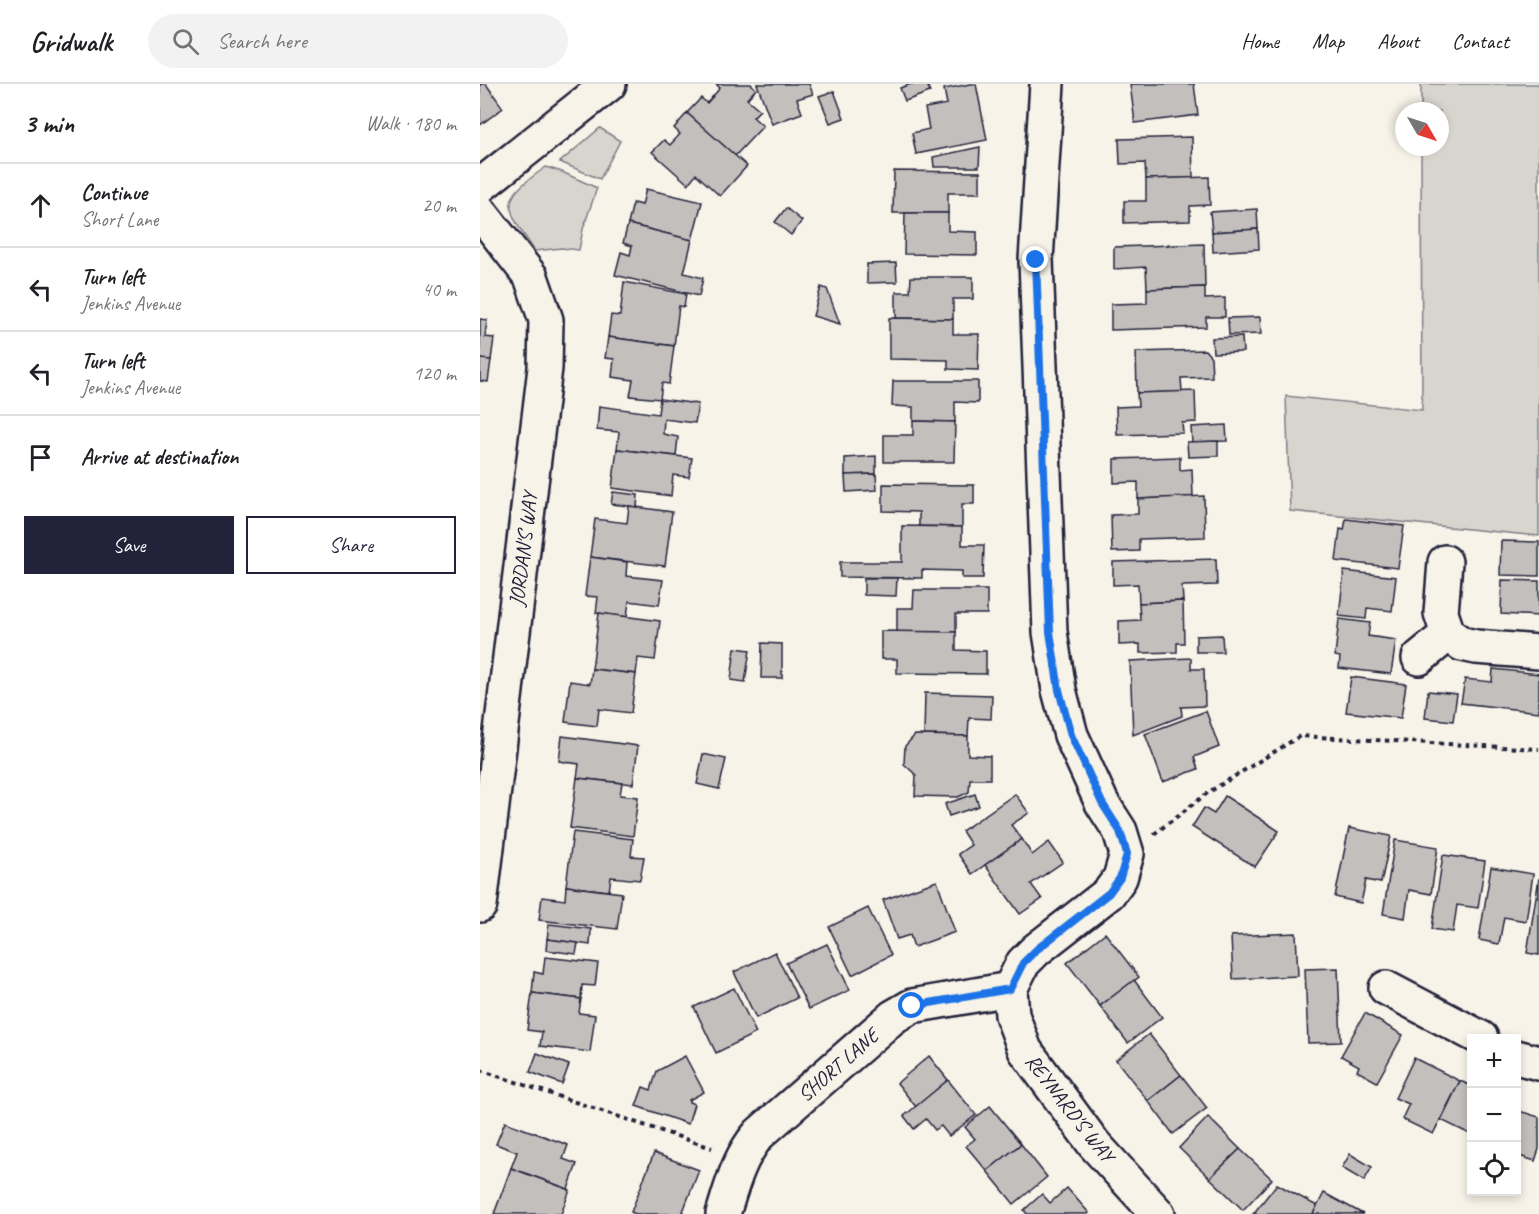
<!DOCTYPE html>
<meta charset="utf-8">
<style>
body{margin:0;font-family:Caveat,sans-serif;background:#f2f2f2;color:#202124}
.controls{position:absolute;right:18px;bottom:18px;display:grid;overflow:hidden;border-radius:0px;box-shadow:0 3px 9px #0003}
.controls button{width:54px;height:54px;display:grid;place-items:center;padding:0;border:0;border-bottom:2px solid #e0e0e0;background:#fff;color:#202124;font:30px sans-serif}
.compass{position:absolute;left:915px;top:18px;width:54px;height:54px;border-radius:50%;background:#fff;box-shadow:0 3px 9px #0003;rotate:129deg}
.stop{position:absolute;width:18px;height:18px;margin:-14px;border:4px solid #1a73e8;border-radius:50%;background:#fff}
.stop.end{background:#1a73e8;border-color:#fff;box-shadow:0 2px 6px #0008}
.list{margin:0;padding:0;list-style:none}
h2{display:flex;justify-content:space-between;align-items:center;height:78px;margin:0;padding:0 24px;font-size:26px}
h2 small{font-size:20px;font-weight:400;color:#757577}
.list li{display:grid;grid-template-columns:39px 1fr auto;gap:18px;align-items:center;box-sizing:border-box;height:84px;padding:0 24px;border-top:2px solid #e0e0e0}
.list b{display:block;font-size:22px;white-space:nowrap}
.list p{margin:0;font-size:20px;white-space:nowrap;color:#757577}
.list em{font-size:20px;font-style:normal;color:#757577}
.actions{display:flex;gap:12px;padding:18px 24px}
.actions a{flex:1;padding:14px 0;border:2px solid #22223b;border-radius:0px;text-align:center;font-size:21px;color:#22223b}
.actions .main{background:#22223b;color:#fff}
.icon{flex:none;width:33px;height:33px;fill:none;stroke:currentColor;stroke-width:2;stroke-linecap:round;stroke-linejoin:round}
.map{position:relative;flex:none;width:1059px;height:1130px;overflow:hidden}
header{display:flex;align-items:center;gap:36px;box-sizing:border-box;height:84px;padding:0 30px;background:#fff;border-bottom:2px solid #e0e0e0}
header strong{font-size:28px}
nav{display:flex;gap:33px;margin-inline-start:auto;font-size:21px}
.search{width:420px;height:54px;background:#f2f2f2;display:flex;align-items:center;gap:15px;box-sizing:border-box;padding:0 21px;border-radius:33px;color:#757577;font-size:22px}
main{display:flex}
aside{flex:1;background:#fff}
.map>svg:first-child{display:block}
</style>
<header>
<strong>Gridwalk</strong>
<div class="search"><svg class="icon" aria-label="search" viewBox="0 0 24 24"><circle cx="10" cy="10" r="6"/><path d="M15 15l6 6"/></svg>Search here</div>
<nav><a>Home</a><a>Map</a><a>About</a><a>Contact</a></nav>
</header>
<main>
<aside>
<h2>3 min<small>Walk · 180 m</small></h2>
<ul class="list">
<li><svg class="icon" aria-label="ahead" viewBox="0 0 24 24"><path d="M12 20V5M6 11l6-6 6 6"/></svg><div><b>Continue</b><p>Short Lane</p></div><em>20 m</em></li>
<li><svg class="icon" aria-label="left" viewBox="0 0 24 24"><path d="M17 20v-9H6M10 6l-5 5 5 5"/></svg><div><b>Turn left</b><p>Jenkins Avenue</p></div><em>40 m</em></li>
<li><svg class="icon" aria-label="left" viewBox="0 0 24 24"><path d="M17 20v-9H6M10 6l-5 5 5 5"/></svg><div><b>Turn left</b><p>Jenkins Avenue</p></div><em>120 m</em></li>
<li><svg class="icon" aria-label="arrive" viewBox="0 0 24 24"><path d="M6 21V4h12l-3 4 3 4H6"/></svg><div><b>Arrive at destination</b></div></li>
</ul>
<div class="actions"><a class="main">Save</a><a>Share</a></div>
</aside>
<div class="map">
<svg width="1059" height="1130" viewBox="0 0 1059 1130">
<rect width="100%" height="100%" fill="#f7f3e8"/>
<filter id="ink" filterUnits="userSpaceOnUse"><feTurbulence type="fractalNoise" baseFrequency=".0167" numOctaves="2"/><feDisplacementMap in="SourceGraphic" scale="12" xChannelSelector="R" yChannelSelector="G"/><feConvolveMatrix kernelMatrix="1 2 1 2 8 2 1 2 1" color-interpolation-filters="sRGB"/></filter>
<g filter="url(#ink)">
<g fill="#d8d5cf" stroke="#7d7c85" stroke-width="1.5">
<polygon points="941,0 1059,0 1059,452 810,427 806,312 942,326 941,63 960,63 960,27 941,27"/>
<polygon points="120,44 140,57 120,95 80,78"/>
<path d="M66 83 82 88 117 104 103 145 99 166 81 164 55 167C24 122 18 116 66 83Z"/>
</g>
<g fill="#c2bfbd" stroke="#22223b" stroke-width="1.5">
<polygon points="0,0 6,0 23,24 0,41"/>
<polygon points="236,0 271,0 276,5 267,15 280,26 273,33 283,42 255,72 207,29 221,14 227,19 240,4"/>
<polygon points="277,0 329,0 333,10 317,15 322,29 292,40"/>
<polygon points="431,0 447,0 450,8 425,17 420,4"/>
<polygon points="490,0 496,0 507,56 436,70 432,49 449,45 445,24 467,20 464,5"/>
<polygon points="650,0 714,0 718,31 655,39"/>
<polygon points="354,7 364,34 350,39 339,12"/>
<polygon points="207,29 267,82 240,112 216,90 208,100 172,68 184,56 190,61 200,50 194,44"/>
<polygon points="712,53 713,94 666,95 665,79 640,80 639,55"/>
<polygon points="500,63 499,83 454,83 453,73"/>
<polygon points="414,87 500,88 500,109 468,109 468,129 413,129"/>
<polygon points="729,93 730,121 710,122 710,137 644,139 644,117 666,117 666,95"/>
<polygon points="166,105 222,118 212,156 148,140 153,119 162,121"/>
<polygon points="306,124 322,137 311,151 295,138"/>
<polygon points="777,125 778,145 732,148 730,128"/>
<polygon points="425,129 468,129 468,147 497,148 497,171 424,170"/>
<polygon points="148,140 212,156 204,189 223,194 219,212 135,191 141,168 150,171 152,162 143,159"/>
<polygon points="778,145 779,165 733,168 732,148"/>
<polygon points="724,160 725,203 667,205 666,183 634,185 634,163"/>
<polygon points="416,179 417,198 387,199 387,180"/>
<polygon points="431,193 493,193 493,215 473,215 473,235 416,234 416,208 430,208"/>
<polygon points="144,198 206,210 204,223 199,222 194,262 128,253 131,231 140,232"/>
<polygon points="341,203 347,205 360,240 333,232"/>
<polygon points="725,203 725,215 745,214 745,233 726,233 726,243 631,246 631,220 667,219 667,205"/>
<polygon points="780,233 781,250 749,251 748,234"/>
<polygon points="409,234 473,235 473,250 499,250 498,286 468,285 468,276 409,275"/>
<polygon points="0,235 7,236 5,253 14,254 11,276 0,275"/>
<polygon points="128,253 194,262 189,300 182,299 180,315 150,312 153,296 132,293 134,275 125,274"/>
<polygon points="762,253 763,268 733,269 732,254"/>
<polygon points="725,266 731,273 732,293 701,294 702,308 657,309 656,268"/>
<polygon points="0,275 11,276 8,298 0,297"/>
<polygon points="413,297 498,297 498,319 475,318 475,338 433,337 433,323 412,322"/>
<polygon points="715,307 716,338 702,339 703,349 637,351 636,323 658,322 657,309"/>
<polygon points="180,315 218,320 215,339 184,335 183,350 198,353 196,372 137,365 139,348 117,346 119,322 178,330"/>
<polygon points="433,337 475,338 474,378 404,378 404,351 433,351"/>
<polygon points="746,341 747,357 712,358 711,343"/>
<polygon points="738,357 738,372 708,373 707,358"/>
<polygon points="137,365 212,374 209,393 193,391 191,412 132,404"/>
<polygon points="396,372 396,390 365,391 365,374"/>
<polygon points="700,373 700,386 712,385 713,413 658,415 658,398 634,399 634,375"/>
<polygon points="396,390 397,406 366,408 365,391"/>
<polygon points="403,400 494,401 494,420 482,420 482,443 439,442 439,428 403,427"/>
<polygon points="133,408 158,411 157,423 131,420"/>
<polygon points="724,412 725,453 659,455 659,467 632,468 631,431 658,430 658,415"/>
<polygon points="149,422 192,428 185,482 110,473 115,435 147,439"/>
<polygon points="866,435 924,442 918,484 856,477 860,445 864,446"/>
<polygon points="422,442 482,443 482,461 504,461 503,494 482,494 482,487 442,486 442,494 360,493 360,478 422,478"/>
<polygon points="1021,457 1059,458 1059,492 1020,491"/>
<polygon points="110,473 147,478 146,492 183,496 179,521 149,517 147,533 116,529 118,513 105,512"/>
<polygon points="736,475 737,501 702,502 703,517 659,519 658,500 633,501 633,478"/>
<polygon points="864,487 916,493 912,527 887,524 886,535 859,532"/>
<polygon points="384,494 417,494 416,512 384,511"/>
<polygon points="1022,496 1059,497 1059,532 1021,530"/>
<polygon points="434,506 507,506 507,530 476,530 476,548 417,548 417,524 433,524"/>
<polygon points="703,517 704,559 697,559 697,568 660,569 660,560 639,561 639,537 660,536 659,519"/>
<polygon points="119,529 180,537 175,576 158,574 156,590 112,585"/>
<polygon points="859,535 890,539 888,552 916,556 911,590 859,584 860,573 855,572"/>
<polygon points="401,547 476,548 476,566 506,567 506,590 417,589 417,575 401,575"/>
<polygon points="742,551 743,568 716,568 716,552"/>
<polygon points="282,559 302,560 302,594 281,594"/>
<polygon points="255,564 270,566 265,598 251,596"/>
<polygon points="711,574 711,585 724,585 725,622 701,623 702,632 653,651 650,577"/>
<polygon points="112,585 156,590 151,629 119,625 117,642 85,638 90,597 110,600"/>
<polygon points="1013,585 1059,590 1059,628 981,619 985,595 1012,598"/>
<polygon points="871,593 926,600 921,634 866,628"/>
<polygon points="948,607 977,610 973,637 945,634"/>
<polygon points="445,609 512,611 511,635 489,634 488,652 444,651"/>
<polygon points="726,627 739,663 714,673 718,685 683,698 665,650"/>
<polygon points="435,651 488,652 488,671 510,672 510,695 490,695 489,708 478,713 435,712 436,691 424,680 425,662"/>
<polygon points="82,652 158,662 153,700 97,694 99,680 79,677"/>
<polygon points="223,670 246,675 239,705 217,700"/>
<polygon points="97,694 142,699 140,711 158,713 153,752 90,744"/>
<polygon points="495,710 499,722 469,732 465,720"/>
<polygon points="535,710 549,729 531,741 542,755 492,790 478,770 491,761 482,747"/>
<polygon points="745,712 799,747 775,783 712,743 724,724 734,730"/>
<polygon points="869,744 911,752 901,799 886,796 881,819 855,813"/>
<polygon points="93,748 153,755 151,772 164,773 160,796 131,793 129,807 86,802"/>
<polygon points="542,755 552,771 569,758 583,778 551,800 562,815 540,830 505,781"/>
<polygon points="915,756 958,763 951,810 929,806 925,834 903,830"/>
<polygon points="963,771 1005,777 998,824 977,821 973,848 952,845"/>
<polygon points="1011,783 1053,790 1046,837 1024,833 1019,860 999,856"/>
<polygon points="1059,794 1059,871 1047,869"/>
<polygon points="457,797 475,848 434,863 430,851 417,855 403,816"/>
<polygon points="86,802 142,809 137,845 59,836 62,813 85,816"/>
<polygon points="388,824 411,871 372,891 349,843"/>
<polygon points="69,840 111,845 110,861 67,855"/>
<polygon points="625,849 659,893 620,922 587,879"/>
<polygon points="816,849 818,892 753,895 751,852"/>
<polygon points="67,855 98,859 96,870 66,866"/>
<polygon points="347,860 370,906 329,925 306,879"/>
<polygon points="295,868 317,914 276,934 254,888"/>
<polygon points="65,873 118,879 115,902 102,901 101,915 52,909 54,888 63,890"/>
<polygon points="858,884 861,958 828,959 825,885"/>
<polygon points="654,896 682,933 648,959 620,922"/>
<polygon points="254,904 276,949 236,969 214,923"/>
<polygon points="52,909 101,915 99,929 115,931 110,968 60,962 62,948 47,946"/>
<polygon points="885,929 923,951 897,998 877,987 879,982 861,972"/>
<polygon points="669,950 701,991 668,1017 636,976"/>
<polygon points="57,969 89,981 82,1000 50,988"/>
<polygon points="205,972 224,1008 209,1016 209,1018 214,1020 208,1040 156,1022 163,1003 171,1006 177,987"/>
<polygon points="449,972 468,996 436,1023 417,999"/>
<polygon points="934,974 980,997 953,1050 922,1035 929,1020 915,1014"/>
<polygon points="701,991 727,1024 693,1050 668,1017"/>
<polygon points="468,996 496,1031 469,1052 461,1042 455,1046 446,1035 434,1045 424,1032"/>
<polygon points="980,997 992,1002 992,1051 961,1036"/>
<polygon points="510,1022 541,1060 507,1087 486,1062 495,1055 485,1043"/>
<polygon points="1036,1026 1059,1033 1059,1065 1055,1077 1036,1071"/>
<polygon points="728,1033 760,1065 730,1094 699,1064"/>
<polygon points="25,1038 88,1061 83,1075 97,1080 88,1105 31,1084 37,1068 16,1060"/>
<polygon points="541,1060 567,1093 534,1120 507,1087"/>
<polygon points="760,1065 792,1095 763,1126 730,1094"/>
<polygon points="174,1069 219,1086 202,1130 156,1130 151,1128"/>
<polygon points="870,1070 892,1083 884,1097 862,1084"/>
<polygon points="31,1084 90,1106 81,1130 14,1130"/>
<polygon points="797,1100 837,1122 833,1130 773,1130"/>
<polygon points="587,1104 609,1129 608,1130 547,1130 544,1126 562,1110 570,1119"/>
<polygon points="844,1109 883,1130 833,1130"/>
</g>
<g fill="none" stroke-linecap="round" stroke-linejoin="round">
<g stroke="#22223b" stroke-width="38">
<g id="minor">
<polyline points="0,102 129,0"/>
<polyline points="0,128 51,193 66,236 65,284 0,821"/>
<polyline points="965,478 961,529 968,550"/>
<polyline points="939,574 968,550 982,560 996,563 1059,568"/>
<polyline points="906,904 1001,954"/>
<polyline points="530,905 543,879 556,866 629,809 640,794 647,770 640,747 622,719 591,651 579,606 570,548 556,176 567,0"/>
<polyline points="530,905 532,931 545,966 614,1060 678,1130"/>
<polyline points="1036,973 1059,979"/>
<path d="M243 1130C252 1101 259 1073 279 1050L413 933 432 922 530 905"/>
</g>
</g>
<g stroke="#22223b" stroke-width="4" stroke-dasharray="4.5 4.5" stroke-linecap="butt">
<polyline points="674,750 729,708 820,652 1059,665"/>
<polyline points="0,986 232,1064"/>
</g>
<use href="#minor" stroke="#f7f3e8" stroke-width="33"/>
</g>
</g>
<g fill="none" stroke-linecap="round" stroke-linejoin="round" filter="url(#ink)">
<polyline stroke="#1a73e8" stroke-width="8" points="432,922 530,905 543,879 556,866 629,809 640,794 647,770 640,747 622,719 591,651 579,606 570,548 556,176"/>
</g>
<g text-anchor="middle" stroke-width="5" stroke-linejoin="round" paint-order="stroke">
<g font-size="21" fill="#22223b" stroke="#f7f3e8">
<text transform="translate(43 465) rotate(-83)" y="7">JORDAN'S WAY</text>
<text transform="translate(358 981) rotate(-41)" y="7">SHORT LANE</text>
<text transform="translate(590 1024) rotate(52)" y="7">REYNARD'S WAY</text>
</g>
</g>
</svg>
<div class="controls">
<button>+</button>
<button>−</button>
<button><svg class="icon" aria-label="locate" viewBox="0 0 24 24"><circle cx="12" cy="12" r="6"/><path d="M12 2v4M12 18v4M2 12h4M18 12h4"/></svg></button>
</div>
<svg class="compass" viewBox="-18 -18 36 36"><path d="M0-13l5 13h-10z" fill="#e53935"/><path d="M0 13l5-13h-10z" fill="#757577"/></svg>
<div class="stop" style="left:432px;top:922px"></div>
<div class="stop end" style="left:556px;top:176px"></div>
</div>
</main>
